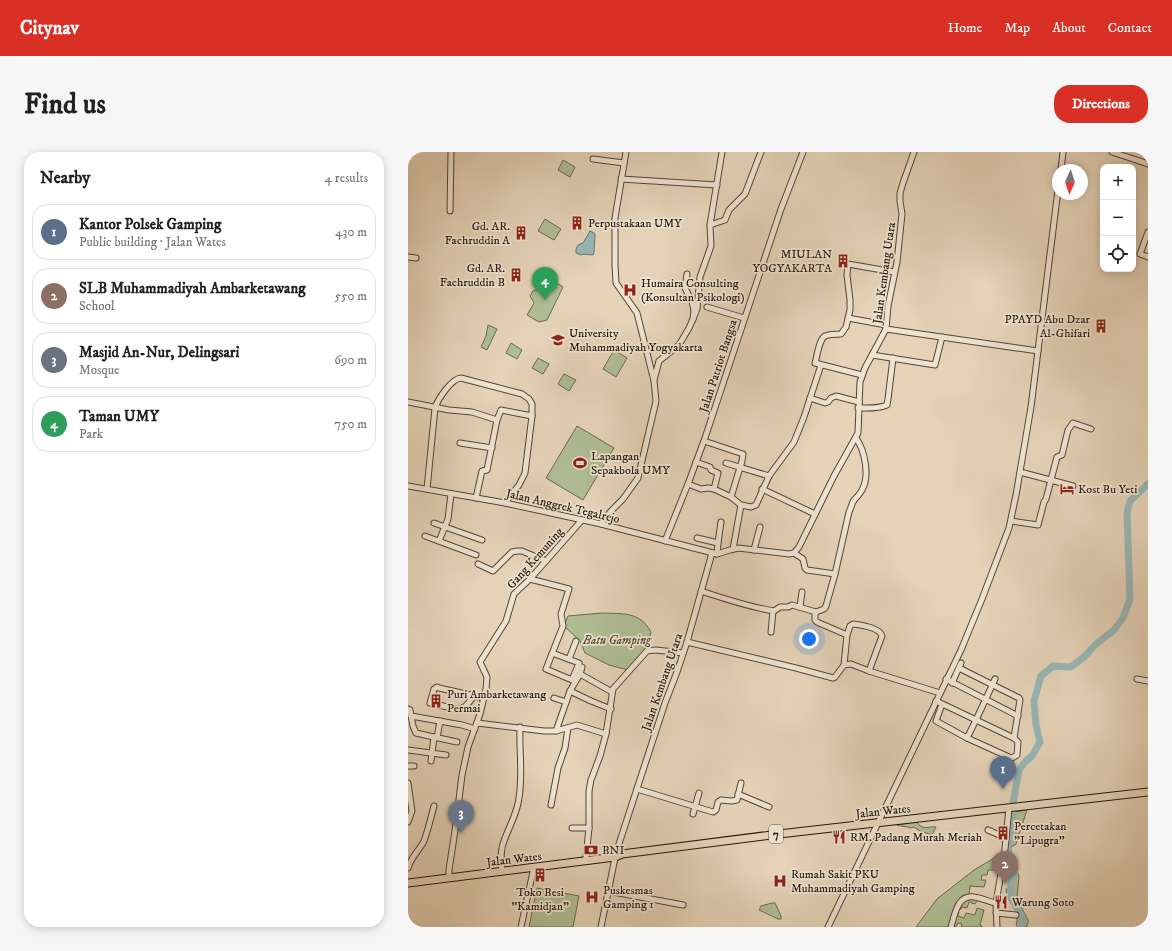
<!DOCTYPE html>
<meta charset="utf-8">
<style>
body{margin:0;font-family:"IM FELL DW Pica",serif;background:#f6f6f6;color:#202124}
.controls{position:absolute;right:12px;top:12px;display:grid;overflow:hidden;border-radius:8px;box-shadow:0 2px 10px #0003}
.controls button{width:36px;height:36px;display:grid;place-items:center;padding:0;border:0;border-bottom:1px solid #e0e0e0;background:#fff;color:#202124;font:20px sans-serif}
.compass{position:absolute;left:644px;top:12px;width:36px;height:36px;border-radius:50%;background:#fff;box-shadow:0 2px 10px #0003;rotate:183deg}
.you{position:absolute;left:401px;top:487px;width:14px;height:14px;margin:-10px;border:3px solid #fff;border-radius:50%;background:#1a73e8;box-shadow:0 0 0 6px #1a73e833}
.badge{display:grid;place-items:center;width:26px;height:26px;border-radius:50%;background:#d93025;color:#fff;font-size:13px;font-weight:700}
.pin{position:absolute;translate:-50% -33px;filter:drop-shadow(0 1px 2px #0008)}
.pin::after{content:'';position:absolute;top:21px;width:14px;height:12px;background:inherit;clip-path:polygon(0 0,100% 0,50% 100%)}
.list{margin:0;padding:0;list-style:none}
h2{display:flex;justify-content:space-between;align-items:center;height:52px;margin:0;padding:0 16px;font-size:17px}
h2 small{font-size:13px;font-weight:400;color:#757577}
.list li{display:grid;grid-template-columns:26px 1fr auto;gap:12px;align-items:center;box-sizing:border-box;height:56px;margin:0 8px 8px;padding:0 8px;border:1px solid #e0e0e0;border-radius:16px}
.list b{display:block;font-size:15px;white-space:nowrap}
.list p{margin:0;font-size:13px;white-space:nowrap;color:#757577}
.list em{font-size:13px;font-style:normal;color:#757577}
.icon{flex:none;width:22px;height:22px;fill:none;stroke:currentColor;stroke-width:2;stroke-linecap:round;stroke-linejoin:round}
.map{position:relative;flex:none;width:740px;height:775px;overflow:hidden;border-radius:16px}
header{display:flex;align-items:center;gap:24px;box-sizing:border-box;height:56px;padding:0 20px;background:#d93025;color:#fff}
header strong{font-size:19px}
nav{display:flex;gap:22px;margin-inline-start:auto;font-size:14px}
.intro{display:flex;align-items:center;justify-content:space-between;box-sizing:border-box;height:96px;padding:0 24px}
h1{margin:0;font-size:28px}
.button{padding:10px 18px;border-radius:16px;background:#d93025;color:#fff;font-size:14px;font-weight:700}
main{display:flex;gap:24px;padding:0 24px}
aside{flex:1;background:#fff;border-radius:16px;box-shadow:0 2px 10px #0003}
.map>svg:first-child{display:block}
</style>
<header>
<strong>Citynav</strong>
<nav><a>Home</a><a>Map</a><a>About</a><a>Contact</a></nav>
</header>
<div class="intro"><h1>Find us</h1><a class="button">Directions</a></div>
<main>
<aside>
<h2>Nearby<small>4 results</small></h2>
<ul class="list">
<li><span class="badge" style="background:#5c6f8a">1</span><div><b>Kantor Polsek Gamping</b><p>Public building · Jalan Wates</p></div><em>430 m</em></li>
<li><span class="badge" style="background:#8d6e63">2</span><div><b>SLB Muhammadiyah Ambarketawang</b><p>School</p></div><em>550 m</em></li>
<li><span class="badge" style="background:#6b7280">3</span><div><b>Masjid An-Nur, Delingsari</b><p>Mosque</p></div><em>690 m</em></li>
<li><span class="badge" style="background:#2e9e5b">4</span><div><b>Taman UMY</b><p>Park</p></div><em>750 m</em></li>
</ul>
</aside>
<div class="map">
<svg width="740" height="775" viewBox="0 0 740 775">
<rect width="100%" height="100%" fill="#e5d2b7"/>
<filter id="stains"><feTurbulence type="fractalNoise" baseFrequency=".005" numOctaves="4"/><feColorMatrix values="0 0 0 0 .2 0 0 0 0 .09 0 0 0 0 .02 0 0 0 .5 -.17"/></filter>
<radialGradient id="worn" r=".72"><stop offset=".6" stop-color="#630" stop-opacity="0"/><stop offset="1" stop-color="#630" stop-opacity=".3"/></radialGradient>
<g fill="#afbd93" stroke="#69694f">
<polygon points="155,8 167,15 162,25 150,18"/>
<polygon points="137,67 153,77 146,88 130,79"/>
<polygon points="138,125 155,135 139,168 131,170 119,163 126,151 122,144 125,139 133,136 130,127"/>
<polygon points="80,173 89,177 79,198 73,195 78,184"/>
<polygon points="103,191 114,198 109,207 98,201"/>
<polygon points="206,198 219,206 208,225 195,217"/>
<polygon points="130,206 141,212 135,222 124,216"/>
<polygon points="156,222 168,228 161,239 150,232"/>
<polygon points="169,274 206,296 175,348 138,326"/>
<path d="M194 461C214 462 232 459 243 480L240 494 220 518 201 513 177 501 172 489 156 474 160 464Z"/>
<polygon points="619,658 608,692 602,696 606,660"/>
<path d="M509 670C514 679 521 674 528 675L524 683 512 679 506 675 503 676C498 674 494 675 489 673Z"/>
<polygon points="591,702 589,718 580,718 579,723 574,723 573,728 578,728 576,735 562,734 561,744 576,747 575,750 570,748 567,752 561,750 559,756 554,755 553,757 551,757 550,760 551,760 550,764 556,766 558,761 567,763 569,756 576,758 572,773 574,774 574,775 553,775 554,772 550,771 548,775 508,775 529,747 566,718 583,708"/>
<path d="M608 717 611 724 609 747 620 768V771L618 775H610L608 773 609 770V764H613L605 750 598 740 599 736 602 735C603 728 603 722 608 717Z"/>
<polygon points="129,736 171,744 165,775 121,775"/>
<polygon points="364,751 367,751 373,764 373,767 370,767 351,758 353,754"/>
</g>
<polygon fill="#98b6b6" stroke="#697672" points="182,79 186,81 187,83 186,100 185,103 176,102 173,103 168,101 168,97 170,93 175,91"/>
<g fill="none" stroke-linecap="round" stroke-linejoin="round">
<polyline stroke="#98b6b6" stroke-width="7" points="613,775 615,766 603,746 602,743 603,730 607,718 601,701 600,695 606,645 611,618 617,610 624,604 632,590 628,573 626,549 633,524 645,514 663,515 676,505 688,492 706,478 715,466 722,447 719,361 722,349 740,332"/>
<g stroke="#544436" stroke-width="7">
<g id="minor">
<polyline points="704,0 740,12"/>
<polyline points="185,7 216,11"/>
<polyline points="653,18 655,0"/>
<polyline points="213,27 309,33"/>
<polyline points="42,59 43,0"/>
<polyline points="302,73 317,68 321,58 337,42 353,0"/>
<polyline points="740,80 732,102 740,105"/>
<polyline points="0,105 8,106"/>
<polyline points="299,155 336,166"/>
<polyline points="440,166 478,173"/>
<polyline points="285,167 289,157 292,125 303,94 302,73 314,0"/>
<polyline points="478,177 630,199"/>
<polyline points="464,203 527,213 534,185"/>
<path d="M454 223 407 211C409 205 411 187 417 184 422 182 428 182 433 182L438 175 442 158V148L439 123 440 112 486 120"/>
<polyline points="246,228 251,209 271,193 281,176 285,167 286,158 284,150 277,136 279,122"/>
<polyline points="402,246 417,251 420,250 423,246 428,244 451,250"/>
<polyline points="0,250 41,258 64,260 89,268"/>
<path d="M450 256C460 256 470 257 479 253L480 247 485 206"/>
<polyline points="296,289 335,302 334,309 323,345"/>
<polyline points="52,291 84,296"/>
<polyline points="288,310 302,315 303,318 310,321 306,337"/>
<polyline points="318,311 361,324"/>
<polyline points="612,320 665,334"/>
<polyline points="280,332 293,337 300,336 306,337 323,345 333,353"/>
<polyline points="0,334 97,351 193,372 309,402 322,398 330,396 381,402 386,401 391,395 426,324 450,281 452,230 457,216 478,177 480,154 489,110 494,62 492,49 492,41 495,31 506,0"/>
<path d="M19 337 27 256C30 247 43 227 53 226L114 242 121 247 124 252V264L117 321 111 333 97 351"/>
<polyline points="354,337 407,362"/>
<polyline points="68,346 74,319 79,318 89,268 93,258 124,264"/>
<polyline points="603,369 630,373 636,350 638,347 649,305 654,303 660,278 665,271 683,277"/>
<polyline points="26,371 74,388"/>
<polyline points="193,372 203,359 215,347 230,326 248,249 246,229 229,161 208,131 207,113 207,66 218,0"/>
<polyline points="17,384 68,403"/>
<polyline points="289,386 310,391"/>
<polyline points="31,389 40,367 43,342"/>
<polyline points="257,389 280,332 297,286 373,57 395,0"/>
<polyline points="325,397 333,353 343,355 348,353 361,324 386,290 396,265 413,213"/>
<polyline points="346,398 352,375"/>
<polyline points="386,401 395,407 397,416 399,418 427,422"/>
<polyline points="309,402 310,391 313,370"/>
<polyline points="70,412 85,419 104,400 109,399 114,399 138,409"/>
<polyline points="122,427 161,437 153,462 155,474 138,517 164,528 171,511 144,501"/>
<path d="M293 439C317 447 341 455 366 459L372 455H380L384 453 408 460"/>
<polyline points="392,455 394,440"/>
<polyline points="363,480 365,459"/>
<path d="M439 483 442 474 445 472C453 473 472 476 474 484L461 519"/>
<polyline points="279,490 388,516 425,526 427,525 436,513 443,512 461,519 532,541"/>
<polyline points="161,507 168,489"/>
<path d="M436 513 439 483 409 470 407 468V463L408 460 416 457 418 454 427 422 441 360C443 356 444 351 446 348 449 345 452 342 454 338 462 324 457 299 448 286"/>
<polyline points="551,516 611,546 612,548 606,586"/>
<polyline points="172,522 204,540"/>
<polyline points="538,527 610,564"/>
<polyline points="729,527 740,529"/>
<polyline points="544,531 553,511"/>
<polyline points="162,539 172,522 174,515"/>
<path d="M66 544C61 550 57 558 48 557L22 551 26 537 29 535 31 536 76 546"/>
<polyline points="146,546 158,550"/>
<path d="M528 549C554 561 580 574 606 586L610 590 609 603 604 606 601 605 559 586 528 569 534 552"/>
<polyline points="0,557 2,558 3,564"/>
<polyline points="69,571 136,579 148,579 169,573 198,582"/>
<polyline points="148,579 162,539 183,549 203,557"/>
<polyline points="26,585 49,590"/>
<polyline points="29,586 32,569"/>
<polyline points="559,586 568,568 587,527"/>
<polyline points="0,598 38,603"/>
<polyline points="23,609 26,585 8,581 5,574 3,564 54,573 67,577"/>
<polyline points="0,614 6,614"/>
<polyline points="0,631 4,659 0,670"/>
<polyline points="229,637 305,660 308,658 310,650 313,648 324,649 329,648 333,631"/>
<polyline points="330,642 361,655"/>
<polyline points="143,653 150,616 157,596 160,576"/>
<polyline points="285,662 291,641"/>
<polyline points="164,676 181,676"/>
<polyline points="580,678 598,686"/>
<polyline points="178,705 181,676 181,639 183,628 192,604 198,582 205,537 239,499 248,498 275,501"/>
<path d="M0 716C3 705 11 699 16 689 20 678 23 666 26 654"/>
<path d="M94 719C93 710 92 701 95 692 100 676 109 663 111 646 115 623 111 599 112 575"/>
<polyline points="41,723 41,718 48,672 54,623 60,595 72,562 78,537 79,525 72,510 98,469 106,442 122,427 174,368"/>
<polyline points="200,739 275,753"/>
<polyline points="588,761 608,763"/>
<polyline points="113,775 126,715"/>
<polyline points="193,775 208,701 257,551 269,520 279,490 304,401"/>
<polyline points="420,775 553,498 574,447 601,376 608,343 623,255 650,38"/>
<path d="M543 775C547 762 549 743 566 745 574 746 581 750 588 751"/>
<polyline points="589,775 588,751 597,697 601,656"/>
</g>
</g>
<g stroke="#23150b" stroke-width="9">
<polyline id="highway" points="0,731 207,705 214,702 371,682 740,640"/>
</g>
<use href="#minor" stroke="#eee2d0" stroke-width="5"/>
<use href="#highway" stroke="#e5d2b7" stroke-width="7"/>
</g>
<defs>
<g id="building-bare" transform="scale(1.08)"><path d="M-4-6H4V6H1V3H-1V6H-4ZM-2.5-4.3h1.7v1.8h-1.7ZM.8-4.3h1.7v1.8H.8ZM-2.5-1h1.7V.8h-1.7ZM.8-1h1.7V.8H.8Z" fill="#8f2418" stroke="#eee2d0" stroke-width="2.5" paint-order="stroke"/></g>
<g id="hospital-bare" transform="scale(1.08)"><path d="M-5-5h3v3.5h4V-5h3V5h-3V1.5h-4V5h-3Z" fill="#8f2418" stroke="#eee2d0" stroke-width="2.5" paint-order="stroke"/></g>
<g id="university-bare" transform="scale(1.08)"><path d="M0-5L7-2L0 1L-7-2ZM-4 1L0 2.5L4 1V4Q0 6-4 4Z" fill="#8f2418" stroke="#eee2d0" stroke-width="2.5" paint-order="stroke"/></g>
<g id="stadium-bare" transform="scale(1.08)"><path d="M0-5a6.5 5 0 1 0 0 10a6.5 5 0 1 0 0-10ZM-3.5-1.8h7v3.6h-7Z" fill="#8f2418" stroke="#eee2d0" stroke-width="2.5" paint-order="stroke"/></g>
<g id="hotel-bare" transform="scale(1.08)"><path d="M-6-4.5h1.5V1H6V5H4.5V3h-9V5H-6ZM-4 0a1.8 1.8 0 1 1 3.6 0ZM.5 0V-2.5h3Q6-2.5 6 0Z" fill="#8f2418" stroke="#eee2d0" stroke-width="2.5" paint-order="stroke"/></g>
<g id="restaurant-bare" transform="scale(1.08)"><path d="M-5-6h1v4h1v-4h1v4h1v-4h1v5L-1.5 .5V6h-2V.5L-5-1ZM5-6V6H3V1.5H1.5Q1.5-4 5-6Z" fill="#8f2418" stroke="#eee2d0" stroke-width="2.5" paint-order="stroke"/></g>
<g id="bank-bare" transform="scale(1.08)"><path d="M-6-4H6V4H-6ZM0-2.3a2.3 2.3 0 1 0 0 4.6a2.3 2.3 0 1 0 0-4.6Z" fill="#8f2418" stroke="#eee2d0" stroke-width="2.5" paint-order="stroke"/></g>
</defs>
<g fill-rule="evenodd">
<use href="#building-bare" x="169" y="71"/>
<use href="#building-bare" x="113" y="81"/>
<use href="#building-bare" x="435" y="109"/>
<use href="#building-bare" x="108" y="123"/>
<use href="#hospital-bare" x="222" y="138"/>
<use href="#building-bare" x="693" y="174"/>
<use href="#university-bare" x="150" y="188"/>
<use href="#stadium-bare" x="172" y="311"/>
<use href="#hotel-bare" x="659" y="337"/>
<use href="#building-bare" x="28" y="549"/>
<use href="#building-bare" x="595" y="681"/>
<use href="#restaurant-bare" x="431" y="685"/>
<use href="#bank-bare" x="183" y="698"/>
<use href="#building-bare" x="132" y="723"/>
<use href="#hospital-bare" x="372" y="729"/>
<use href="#hospital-bare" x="184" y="745"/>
<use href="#restaurant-bare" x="593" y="750"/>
</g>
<g text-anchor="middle" stroke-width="3.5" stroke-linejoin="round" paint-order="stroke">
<rect fill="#eee2d0" stroke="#605246" stroke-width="1" x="361" y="673" width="14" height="18" rx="3"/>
<g font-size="11" font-weight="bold" fill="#23150b">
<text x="368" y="686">7</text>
</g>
<g font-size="12" fill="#23150b" stroke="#eee2d0" text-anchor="start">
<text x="180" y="75">Perpustakaan UMY</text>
<text x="102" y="78" text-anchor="end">Gd. AR.<tspan x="102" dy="14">Fachruddin A</tspan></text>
<text x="424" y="106" text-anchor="end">MIULAN<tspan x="424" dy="14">YOGYAKARTA</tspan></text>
<text x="97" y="120" text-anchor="end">Gd. AR.<tspan x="97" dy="14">Fachruddin B</tspan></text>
<text x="233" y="135">Humaira Consulting<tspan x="233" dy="14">(Konsultan Psikologi)</tspan></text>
<text x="682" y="171" text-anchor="end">PPAYD Abu Dzar<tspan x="682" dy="14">Al-Ghifari</tspan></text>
<text x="161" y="185">University<tspan x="161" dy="14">Muhammadiyah Yogyakarta</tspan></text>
<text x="183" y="308">Lapangan<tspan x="183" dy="14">Sepakbola UMY</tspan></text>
<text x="670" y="341">Kost Bu Yeti</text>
<text x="39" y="546">Puri Ambarketawang<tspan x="39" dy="14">Permai</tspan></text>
<text x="606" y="678">Percetakan<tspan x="606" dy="14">"Lipugra"</tspan></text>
<text x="442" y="689">RM. Padang Murah Meriah</text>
<text x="194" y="702">BNI</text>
<text x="383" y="726">Rumah Sakit PKU<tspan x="383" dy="14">Muhammadiyah Gamping</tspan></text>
<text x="195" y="742">Puskesmas<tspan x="195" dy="14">Gamping 1</tspan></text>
<text x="132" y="744" text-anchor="middle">Toko Besi<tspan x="132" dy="14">"Kamidjan"</tspan></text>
<text x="604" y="754">Warung Soto</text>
</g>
<g font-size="12" fill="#23150b" stroke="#eee2d0">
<text transform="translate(476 121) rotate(-82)" y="4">Jalan Kembang Utara</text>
<text transform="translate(310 214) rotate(-72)" y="4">Jalan Patriot Bangsa</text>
<text transform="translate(155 354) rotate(13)" y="4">Jalan Anggrek Tegalrejo</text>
<text transform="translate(127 406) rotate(-48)" y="4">Gang Kemuning</text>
<text transform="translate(254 530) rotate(-71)" y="4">Jalan Kembang Utara</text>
<text transform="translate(475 659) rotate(-6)" y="4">Jalan Wates</text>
<text transform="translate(106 707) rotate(-7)" y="4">Jalan Wates</text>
</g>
<g font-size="12" font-style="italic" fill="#4d4734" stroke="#eee2d0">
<text x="209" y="492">Batu Gamping</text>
</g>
</g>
<rect width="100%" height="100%" filter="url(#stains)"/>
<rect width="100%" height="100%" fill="url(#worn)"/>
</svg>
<div class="controls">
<button>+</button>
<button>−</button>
<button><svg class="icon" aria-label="locate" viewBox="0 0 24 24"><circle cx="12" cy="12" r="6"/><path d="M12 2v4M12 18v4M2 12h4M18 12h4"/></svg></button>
</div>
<svg class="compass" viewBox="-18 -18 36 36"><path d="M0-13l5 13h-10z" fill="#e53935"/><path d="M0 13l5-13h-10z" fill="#757577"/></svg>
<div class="you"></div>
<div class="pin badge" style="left:595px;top:637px;background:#5c6f8a">1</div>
<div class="pin badge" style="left:597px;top:732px;background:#8d6e63">2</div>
<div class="pin badge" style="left:53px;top:681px;background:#6b7280">3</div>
<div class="pin badge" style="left:137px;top:148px;background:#2e9e5b">4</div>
</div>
</main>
